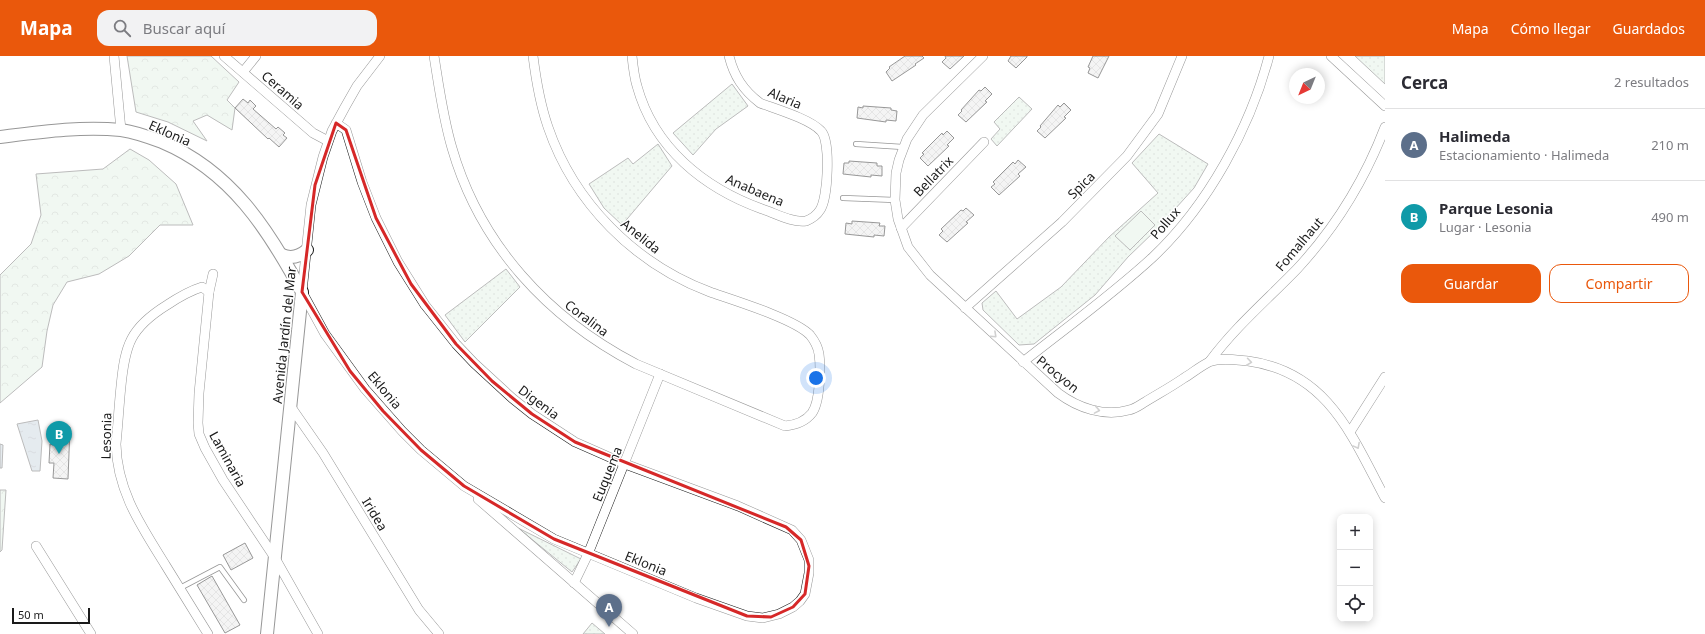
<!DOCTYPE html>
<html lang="es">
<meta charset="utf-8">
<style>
body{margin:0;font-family:"Noto Sans",sans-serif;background:#f2f2f3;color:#2b2b33}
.controls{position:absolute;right:12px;bottom:12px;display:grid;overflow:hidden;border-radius:8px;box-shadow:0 2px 10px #0003}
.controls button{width:36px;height:36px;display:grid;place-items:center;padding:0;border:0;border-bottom:1px solid #e1e1e2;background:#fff;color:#2b2b33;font:20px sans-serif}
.compass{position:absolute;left:1289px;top:12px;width:36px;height:36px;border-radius:50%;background:#fff;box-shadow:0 2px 10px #0003;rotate:223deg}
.scale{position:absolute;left:12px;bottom:10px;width:78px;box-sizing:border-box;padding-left:4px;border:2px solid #1a1a1a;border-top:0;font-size:11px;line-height:14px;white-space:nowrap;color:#1a1a1a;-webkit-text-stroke:3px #fff;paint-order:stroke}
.you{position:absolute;left:816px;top:322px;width:14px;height:14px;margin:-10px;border:3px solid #fff;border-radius:50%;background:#1a73e8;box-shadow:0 0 0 6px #1a73e833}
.badge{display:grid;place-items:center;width:26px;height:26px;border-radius:50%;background:#ea580c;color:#fff;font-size:13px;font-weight:700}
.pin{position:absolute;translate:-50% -33px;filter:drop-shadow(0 1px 2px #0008)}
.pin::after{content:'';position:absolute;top:21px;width:14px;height:12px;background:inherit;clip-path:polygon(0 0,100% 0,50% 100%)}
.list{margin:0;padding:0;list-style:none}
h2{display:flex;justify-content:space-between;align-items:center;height:52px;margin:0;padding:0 16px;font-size:17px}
h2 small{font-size:13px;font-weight:400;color:#7c7c81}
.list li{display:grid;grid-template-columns:26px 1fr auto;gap:12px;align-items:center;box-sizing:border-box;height:72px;padding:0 16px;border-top:1px solid #e1e1e2}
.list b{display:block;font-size:15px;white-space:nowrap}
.list p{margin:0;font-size:13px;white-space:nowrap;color:#7c7c81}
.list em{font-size:13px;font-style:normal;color:#7c7c81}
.actions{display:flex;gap:8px;padding:12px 16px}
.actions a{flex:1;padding:9px 0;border:1px solid #ea580c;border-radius:12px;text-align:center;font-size:14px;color:#ea580c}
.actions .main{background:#ea580c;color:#fff}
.icon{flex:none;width:22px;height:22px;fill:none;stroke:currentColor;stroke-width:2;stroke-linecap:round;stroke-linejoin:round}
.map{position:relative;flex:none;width:1385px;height:578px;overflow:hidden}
header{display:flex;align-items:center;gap:24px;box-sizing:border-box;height:56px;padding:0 20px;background:#ea580c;color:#fff}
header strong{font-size:19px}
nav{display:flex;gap:22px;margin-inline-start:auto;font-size:14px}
.search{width:280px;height:36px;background:#f2f2f3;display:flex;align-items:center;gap:10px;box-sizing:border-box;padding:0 14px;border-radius:12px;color:#7c7c81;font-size:15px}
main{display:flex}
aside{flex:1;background:#fff}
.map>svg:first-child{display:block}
</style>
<header>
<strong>Mapa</strong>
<div class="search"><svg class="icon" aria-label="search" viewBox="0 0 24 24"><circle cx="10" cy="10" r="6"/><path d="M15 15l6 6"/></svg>Buscar aquí</div>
<nav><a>Mapa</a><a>Cómo llegar</a><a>Guardados</a></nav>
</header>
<main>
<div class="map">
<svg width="1385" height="578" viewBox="0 0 1385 578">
<defs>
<pattern id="green-dots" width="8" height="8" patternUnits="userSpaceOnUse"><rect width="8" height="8" fill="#e0efe3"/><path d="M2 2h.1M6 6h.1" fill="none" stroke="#c0ccc2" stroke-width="1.8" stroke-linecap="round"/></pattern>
<pattern id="forest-crowns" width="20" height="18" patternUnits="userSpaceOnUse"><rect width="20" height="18" fill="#e0efe3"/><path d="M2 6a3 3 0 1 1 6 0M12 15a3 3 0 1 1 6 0" fill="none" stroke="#c0ccc2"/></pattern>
<pattern id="water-ripples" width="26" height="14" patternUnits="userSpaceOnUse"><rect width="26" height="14" fill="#c6d2dc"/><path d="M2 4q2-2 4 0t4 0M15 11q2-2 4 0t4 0" fill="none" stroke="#aab4bc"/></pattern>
<pattern id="building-cross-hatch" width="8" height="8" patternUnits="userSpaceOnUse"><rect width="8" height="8" fill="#e6e6e6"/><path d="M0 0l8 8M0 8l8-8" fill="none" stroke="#c5c5c5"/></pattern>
</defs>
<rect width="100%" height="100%" fill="#fff"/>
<g fill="url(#green-dots)" stroke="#6a6a6a">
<polygon points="1355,0 1385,0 1385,28"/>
<polygon points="732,28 748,50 716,73 693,99 673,77"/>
<polygon points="1019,41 1032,53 997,90 991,83 1000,73 994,66"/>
<polygon points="1159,78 1208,108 1194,132 1156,174 1128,201 1095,239 1034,288 1019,289 983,254 982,247 996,235 1017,263 1061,231 1109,181 1158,137 1132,107"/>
<polygon points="658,88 672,110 622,169 604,152 589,128 628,102 633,108"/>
<polygon points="506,213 520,231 465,286 445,259"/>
<polygon points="518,472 581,503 572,516"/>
<polygon points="592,567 605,578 583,578"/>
</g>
<g fill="url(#forest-crowns)" stroke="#6a6a6a">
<polygon points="127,0 211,0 239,26 227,44 235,52 232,74 207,59 193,65 207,85 168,66 136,56"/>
<polygon points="130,93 149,104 176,128 193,169 160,169 129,200 99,218 67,226 53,249 47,275 42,311 0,347 0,219 31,188 41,159 36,118 103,113"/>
<polygon points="0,434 6,434 2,494 0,496"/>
</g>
<polygon fill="#e0efe3" stroke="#6a6a6a" points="1141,155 1155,169 1130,194 1115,180"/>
<g fill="url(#water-ripples)" stroke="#6a6a6a">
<polygon points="38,364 42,385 40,415 32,415 17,368"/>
<polygon points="0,388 3,389 2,412 0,412"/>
</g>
<g fill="url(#building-cross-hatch)" stroke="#1a1a1a">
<polygon points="905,0 922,0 924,2 915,8 916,9 892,25 886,16 890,12 889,11"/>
<polygon points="945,0 964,0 950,13 942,6 946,2"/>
<polygon points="1011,0 1027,0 1027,1 1016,12 1008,5"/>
<polygon points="1093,0 1109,0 1098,22 1088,17 1090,12 1088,11"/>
<polygon points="985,31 992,38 985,45 987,46 966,66 958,59 962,55 961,54 979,34 981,35"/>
<polygon points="243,43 248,47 250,44 256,50 253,53 276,73 278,71 285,77 283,79 287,82 279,91 269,82 268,83 235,52"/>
<polygon points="1064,47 1071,54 1064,61 1066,62 1045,82 1037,75 1041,71 1040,70 1058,49 1060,51"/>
<polygon points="863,50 891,52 891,54 897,55 896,65 886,64 886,66 857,62 858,51 863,52"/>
<polygon points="947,75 954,82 947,89 949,90 928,110 920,102 924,98 922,97 942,77 943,79"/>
<polygon points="1018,104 1026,111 1018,118 1020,120 999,139 991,131 995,128 993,126 1013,106 1015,108"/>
<polygon points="849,105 877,107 877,110 882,110 882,120 871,119 871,121 843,118 844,107 849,107"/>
<polygon points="966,152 974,159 966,166 968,167 947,186 939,179 943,175 941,173 961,154 963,155"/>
<polygon points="852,165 880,167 879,170 885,170 884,180 874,179 874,181 845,178 846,167 852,168"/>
<polygon points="54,370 70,371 68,423 53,422 54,407 49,407 50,388 53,389"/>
<polygon points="245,487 253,502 231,514 223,499"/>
<polygon points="212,520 240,569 225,577 197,529"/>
</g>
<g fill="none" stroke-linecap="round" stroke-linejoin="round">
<g stroke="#1a1a1a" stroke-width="6">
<g id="service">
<polyline points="856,88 903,91"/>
<polyline points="843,142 895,144"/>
<polyline points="180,532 220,511 244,544"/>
</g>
</g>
<g stroke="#1a1a1a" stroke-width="10">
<g id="minor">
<polyline points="114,0 121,74"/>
<polyline points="224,0 313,77 328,85"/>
<path d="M434 0C439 31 443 62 452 92 480 189 548 262 636 308L785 370C796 369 805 366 812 357 820 346 821 312 819 298 818 291 814 284 810 279 795 263 733 244 710 236 635 208 574 147 548 71 540 48 536 24 533 0"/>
<path d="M632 0C633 10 634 20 637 30 654 92 704 132 762 153 775 157 792 167 806 165 811 163 817 159 820 154 828 142 831 85 821 75 810 63 776 53 760 47 743 34 734 20 729 0"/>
<path d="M983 0 923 59 907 83 899 104 896 117 895 144 898 163 908 191 930 219 1058 337C1078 352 1104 361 1129 354 1135 353 1140 349 1145 346 1158 338 1171 331 1184 322 1192 317 1201 310 1209 306 1220 301 1237 304 1248 305 1328 316 1352 380 1385 442"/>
<polyline points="1331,0 1385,50"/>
<polyline points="243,16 256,0"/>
<polyline points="336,67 346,74 362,126 376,162 398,206 425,249 456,288 474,307 512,342 532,358 575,386 625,408 738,450 792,474 801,484 809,504 809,517 805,538 800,545 793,551 779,558 763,562 747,560 696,542 554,483 464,430 421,394 402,375 365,333 325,278 302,236 311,149 323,101 332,75 345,51 357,30 380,0"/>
<polyline points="901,172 984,86"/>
<polyline points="213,218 209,236 199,337 198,367 199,378 205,392 223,424 275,502 318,578"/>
<polyline points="965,252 1062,166 1127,100 1158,58 1182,0"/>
<path d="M1210 305C1235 271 1268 243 1297 213 1335 172 1365 123 1385 71"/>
<path d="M1023 306C1066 272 1113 238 1153 201 1208 149 1250 72 1269 0"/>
<polyline points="291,351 323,397 419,554 439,578"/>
<polyline points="1350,376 1385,321"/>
<polyline points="478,443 633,578"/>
<polyline points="36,490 91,578"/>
<polyline points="574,527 588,498 660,318"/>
<path d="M208 578C194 555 180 533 166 510 142 471 117 436 116 388 118 368 119 349 121 330 125 289 130 272 167 249 179 241 189 235 202 231L209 236"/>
</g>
</g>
<g stroke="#1a1a1a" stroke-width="14">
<g id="tertiary">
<path d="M0 81C40 76 81 70 121 74 135 76 149 81 162 86 231 115 268 173 302 236L267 578"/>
<path d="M282 199C291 203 299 201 307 194"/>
</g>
</g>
<use href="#service" stroke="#fff" stroke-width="4.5"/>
<use href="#minor" stroke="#fff" stroke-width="9"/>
<use href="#tertiary" stroke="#fff" stroke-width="12"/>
</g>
<defs><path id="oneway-chevron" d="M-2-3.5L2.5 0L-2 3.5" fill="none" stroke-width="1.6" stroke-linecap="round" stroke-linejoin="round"/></defs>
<g stroke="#989898">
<use href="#oneway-chevron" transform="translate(994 279) rotate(43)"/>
<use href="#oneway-chevron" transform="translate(1249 306) rotate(8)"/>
<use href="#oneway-chevron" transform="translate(1097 354) rotate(10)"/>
<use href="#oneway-chevron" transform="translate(1357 390) rotate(62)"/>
</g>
<path d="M0 0H1385V578H0ZM336 67 346 74 376 162 411 228 456 288 492 325 532 358 575 386 786 471 801 484 809 510 805 538 793 551 771 561 747 560 554 483 464 430 421 394 383 355 350 315 302 236 315 129Z" fill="#fff" fill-opacity=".55" fill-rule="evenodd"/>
<path fill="none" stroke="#d62828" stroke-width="3" stroke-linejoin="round" d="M336 67 346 74 376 162 411 228 456 288 492 325 532 358 575 386 786 471 801 484 809 510 805 538 793 551 771 561 747 560 554 483 464 430 421 394 383 355 350 315 302 236 315 129Z"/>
<g text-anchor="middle" stroke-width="3" stroke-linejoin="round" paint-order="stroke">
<g font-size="13" fill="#1a1a1a" stroke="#fff">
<text transform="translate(283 34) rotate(41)" y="5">Ceramia</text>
<text transform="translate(785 42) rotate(23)" y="5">Alaria</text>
<text transform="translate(170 77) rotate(24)" y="5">Eklonia</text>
<text transform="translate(933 120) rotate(-46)" y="5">Bellatrix</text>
<text transform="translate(1081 129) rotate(-45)" y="5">Spica</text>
<text transform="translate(755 134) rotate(23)" y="5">Anabaena</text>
<text transform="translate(1165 167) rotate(-49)" y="5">Pollux</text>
<text transform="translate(641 180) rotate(39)" y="5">Anelida</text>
<text transform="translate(1299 188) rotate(-50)" y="5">Fomalhaut</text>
<text transform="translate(587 262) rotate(37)" y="5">Coralina</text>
<text transform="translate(284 279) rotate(-84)" y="5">Avenida Jardín del Mar</text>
<text transform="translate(1058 318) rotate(39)" y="5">Procyon</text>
<text transform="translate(385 334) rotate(50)" y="5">Eklonia</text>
<text transform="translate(539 346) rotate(37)" y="5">Digenia</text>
<text transform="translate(106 380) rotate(-89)" y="5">Lesonia</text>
<text transform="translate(228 403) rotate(61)" y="5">Laminaria</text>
<text transform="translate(607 418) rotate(-68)" y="5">Euquema</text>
<text transform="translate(375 458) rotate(59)" y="5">Iridea</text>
<text transform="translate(646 507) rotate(22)" y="5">Eklonia</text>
</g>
</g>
</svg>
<div class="controls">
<button>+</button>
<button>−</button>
<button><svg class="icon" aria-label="locate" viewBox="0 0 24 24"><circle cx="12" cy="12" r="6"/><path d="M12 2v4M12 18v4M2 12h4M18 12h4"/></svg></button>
</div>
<svg class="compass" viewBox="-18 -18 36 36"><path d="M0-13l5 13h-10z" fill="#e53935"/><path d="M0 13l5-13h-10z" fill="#7c7c81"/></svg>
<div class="scale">50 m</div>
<div class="you"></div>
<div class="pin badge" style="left:609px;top:571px;background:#5c6f8a">A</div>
<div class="pin badge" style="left:59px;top:398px;background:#0f9aa8">B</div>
</div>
<aside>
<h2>Cerca<small>2 resultados</small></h2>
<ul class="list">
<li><span class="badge" style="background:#5c6f8a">A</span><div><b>Halimeda</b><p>Estacionamiento · Halimeda</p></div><em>210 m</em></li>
<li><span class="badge" style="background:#0f9aa8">B</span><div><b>Parque Lesonia</b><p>Lugar · Lesonia</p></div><em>490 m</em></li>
</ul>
<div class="actions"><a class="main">Guardar</a><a>Compartir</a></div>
</aside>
</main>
